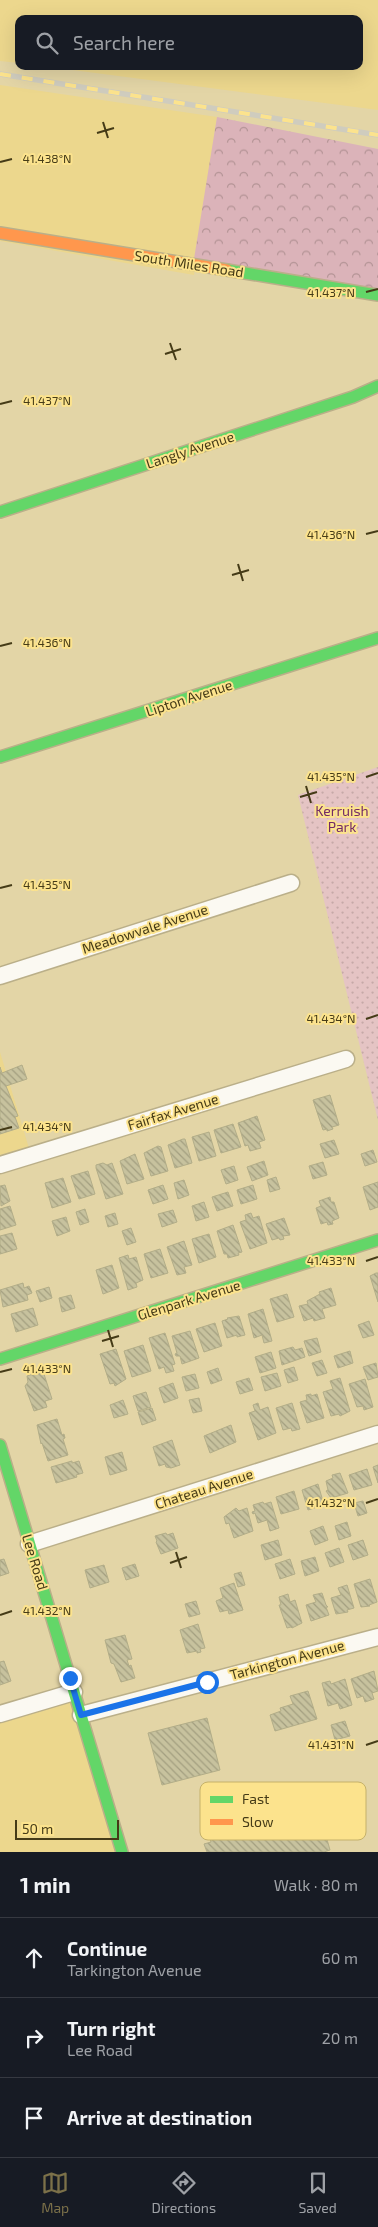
<!DOCTYPE html>
<meta charset="utf-8">
<style>
body{margin:0;font-family:"Exo 2",sans-serif;background:#242831;color:#f1f3f6}
.scale{position:absolute;left:15px;bottom:12px;width:104px;box-sizing:border-box;padding-left:5px;border:2px solid #453b17;border-top:0;font-size:14px;line-height:18px;white-space:nowrap;color:#453b17;-webkit-text-stroke:4px #fce38d;paint-order:stroke}
.stop{position:absolute;width:15px;height:15px;margin:-11px;border:4px solid #1a73e8;border-radius:50%;background:#fff}
.stop.end{background:#1a73e8;border-color:#fff;box-shadow:0 1px 5px #0008}
.list{margin:0;padding:0;list-style:none}
h2{display:flex;justify-content:space-between;align-items:center;height:65px;margin:0;padding:0 20px;font-size:21px}
h2 small{font-size:16px;font-weight:400;color:#9ea1a6}
.list li{display:grid;grid-template-columns:32px 1fr auto;gap:15px;align-items:center;box-sizing:border-box;height:80px;padding:0 20px;border-top:1px solid #363941}
.list b{display:block;font-size:19px;white-space:nowrap}
.list p{margin:0;font-size:16px;white-space:nowrap;color:#9ea1a6}
.list em{font-size:16px;font-style:normal;color:#9ea1a6}
.icon{flex:none;width:28px;height:28px;fill:none;stroke:currentColor;stroke-width:2;stroke-linecap:round;stroke-linejoin:round}
.map{position:relative;flex:none;width:378px;height:1852px;overflow:hidden}
.search{position:absolute;background:#171b24;box-shadow:0 5px 20px #0002;left:15px;right:15px;top:15px;height:55px;display:flex;align-items:center;gap:12px;box-sizing:border-box;padding:0 18px;border-radius:10px;color:#9ea1a6;font-size:19px}
.sheet{height:305px;background:#171b24}
nav{display:flex;justify-content:space-around;align-items:center;box-sizing:border-box;height:70px;border-top:1px solid #363941;background:#171b24;font-size:14px;color:#9ea1a6}
nav a{display:grid;justify-items:center;gap:2px}
nav .on{color:#7c7149}
.map>svg:first-child{display:block}
</style>
<div class="map">
<svg width="378" height="1852" viewBox="0 0 378 1852">
<defs>
<pattern id="forest-crowns" width="20" height="18" patternUnits="userSpaceOnUse" patternTransform="scale(1.25)"><rect width="20" height="18" fill="#dbb3b9"/><path d="M2 6a3 3 0 1 1 6 0M12 15a3 3 0 1 1 6 0" fill="none" stroke="#b39395"/></pattern>
<pattern id="park-dots" width="8" height="8" patternUnits="userSpaceOnUse" patternTransform="scale(1.25)"><rect width="8" height="8" fill="#e5c4c4"/><path d="M2 2h.1M6 6h.1" fill="none" stroke="#c6a9a8" stroke-width="1.8" stroke-linecap="round"/></pattern>
<pattern id="building-back-hatch" width="6" height="6" patternUnits="userSpaceOnUse" patternTransform="scale(1.25)"><rect width="6" height="6" fill="#c7c29e"/><path d="M-1 5l2 2M0 0l6 6M5-1l2 2" fill="none" stroke="#a39f80"/></pattern>
</defs>
<rect width="100%" height="100%" fill="#e3d5a6"/>
<g fill="#ecd78d">
<polygon points="0,0 378,0 378,110 42,66 359,66 359,19 19,19 19,63 0,61"/>
<polygon points="0,85 217,117 194,275 0,241"/>
<polygon points="0,1052 31,1155 0,1165"/>
<polygon points="74,1692 122,1852 0,1852 0,1714"/>
</g>
<polygon fill="url(#forest-crowns)" points="217,117 378,149 378,295 193,265"/>
<polygon fill="url(#park-dots)" points="378,767 378,1120 298,795"/>
<g fill="url(#building-back-hatch)" stroke="#b2ad88">
<polygon points="22,1065 27,1079 6,1086 18,1116 15,1117 19,1128 0,1134 0,1067 2,1073"/>
<polygon points="330,1095 339,1125 332,1127 333,1129 327,1131 327,1129 323,1130 313,1100"/>
<polygon points="257,1116 265,1140 259,1142 261,1148 250,1151 248,1145 245,1146 238,1123"/>
<polygon points="233,1124 241,1147 221,1153 214,1130"/>
<polygon points="209,1132 216,1156 199,1161 192,1137"/>
<polygon points="183,1139 185,1139 192,1163 175,1168 168,1145"/>
<polygon points="334,1140 339,1154 325,1158 320,1144"/>
<polygon points="158,1146 161,1147 168,1171 151,1176 144,1153"/>
<polygon points="373,1150 377,1162 365,1166 361,1154"/>
<polygon points="135,1154 144,1179 127,1184 120,1161"/>
<polygon points="264,1161 268,1175 252,1181 247,1167"/>
<polygon points="323,1162 327,1175 313,1179 309,1166"/>
<polygon points="103,1163 107,1165 112,1163 123,1194 106,1199 96,1168 96,1165"/>
<polygon points="234,1166 238,1180 226,1184 221,1170"/>
<polygon points="88,1171 95,1194 79,1199 71,1176"/>
<polygon points="276,1177 280,1189 270,1192 267,1180"/>
<polygon points="63,1178 71,1202 52,1208 45,1183"/>
<polygon points="184,1180 189,1195 178,1199 174,1183"/>
<polygon points="378,1182 378,1207 370,1210 363,1187"/>
<polygon points="5,1185 10,1201 1,1206 0,1186"/>
<polygon points="163,1185 168,1199 153,1204 148,1190"/>
<polygon points="253,1185 257,1199 241,1204 237,1190"/>
<polygon points="228,1192 233,1206 217,1211 212,1197"/>
<polygon points="330,1197 331,1202 334,1202 339,1218 332,1221 333,1224 328,1225 327,1222 321,1224 316,1208 321,1206 319,1201"/>
<polygon points="204,1202 209,1217 196,1221 192,1206"/>
<polygon points="10,1206 16,1225 0,1230 0,1209"/>
<polygon points="85,1209 89,1222 80,1225 76,1212"/>
<polygon points="173,1210 177,1222 162,1227 158,1214"/>
<polygon points="115,1213 118,1224 108,1227 105,1216"/>
<polygon points="251,1213 253,1218 259,1216 267,1243 250,1249 240,1222 246,1220 245,1215"/>
<polygon points="66,1217 70,1231 57,1236 52,1221"/>
<polygon points="284,1218 290,1235 283,1236 284,1239 280,1240 279,1238 272,1240 266,1224"/>
<polygon points="233,1225 242,1252 238,1253 239,1255 228,1258 227,1254 224,1254 217,1231"/>
<polygon points="131,1228 136,1242 127,1245 122,1231"/>
<polygon points="12,1233 17,1249 0,1254 0,1236"/>
<polygon points="209,1234 216,1257 199,1263 192,1239"/>
<polygon points="184,1241 192,1265 184,1267 186,1273 177,1275 167,1247"/>
<polygon points="160,1249 168,1273 151,1278 144,1254"/>
<polygon points="128,1255 129,1259 136,1257 143,1280 136,1283 137,1287 128,1290 119,1258"/>
<polygon points="112,1265 119,1288 103,1294 96,1270"/>
<polygon points="376,1273 378,1273 378,1302 370,1276"/>
<polygon points="23,1283 24,1288 29,1286 32,1293 27,1295 28,1300 3,1307 0,1290"/>
<polygon points="49,1287 52,1298 40,1302 36,1291"/>
<polygon points="331,1288 336,1305 322,1309 325,1318 314,1321 313,1318 304,1321 299,1306 308,1304 307,1301 320,1294 319,1292"/>
<polygon points="287,1294 294,1317 277,1322 270,1299"/>
<polygon points="71,1295 75,1308 62,1312 59,1298"/>
<polygon points="33,1308 38,1325 16,1332 11,1314"/>
<polygon points="263,1309 272,1341 264,1343 262,1335 254,1338 248,1314"/>
<polygon points="239,1316 245,1335 237,1337 237,1335 227,1338 222,1321 228,1319 227,1318"/>
<polygon points="369,1321 374,1335 363,1338 358,1325"/>
<polygon points="215,1323 222,1346 204,1352 196,1329"/>
<polygon points="190,1331 199,1358 182,1364 180,1356 176,1356 175,1354 177,1353 172,1336"/>
<polygon points="165,1333 175,1364 172,1365 174,1371 166,1373 164,1367 159,1369 149,1338"/>
<polygon points="317,1338 321,1352 309,1356 304,1341"/>
<polygon points="143,1345 151,1371 132,1377 124,1351"/>
<polygon points="293,1347 295,1350 302,1348 305,1357 282,1365 279,1351"/>
<polygon points="116,1349 126,1379 115,1386 114,1383 110,1384 100,1354"/>
<polygon points="350,1351 353,1363 338,1368 334,1356"/>
<polygon points="271,1352 276,1368 260,1373 255,1357"/>
<polygon points="322,1360 327,1373 317,1376 312,1363"/>
<polygon points="376,1363 378,1377 368,1380 363,1367"/>
<polygon points="294,1367 298,1380 288,1383 284,1370"/>
<polygon points="218,1368 222,1380 211,1384 207,1372"/>
<polygon points="43,1371 52,1399 45,1401 47,1407 34,1411 25,1386 28,1382 27,1376"/>
<polygon points="277,1373 281,1386 265,1391 261,1377"/>
<polygon points="195,1374 199,1388 186,1391 182,1377"/>
<polygon points="249,1378 253,1390 240,1394 236,1382"/>
<polygon points="340,1378 350,1411 340,1416 339,1414 331,1416 323,1392 333,1389 330,1381"/>
<polygon points="365,1379 373,1407 364,1410 363,1406 357,1407 349,1384"/>
<polygon points="173,1383 178,1398 164,1403 159,1388"/>
<polygon points="146,1392 151,1407 138,1411 133,1396"/>
<polygon points="311,1394 311,1396 317,1394 324,1418 307,1423 300,1402 307,1400 306,1395"/>
<polygon points="199,1398 202,1411 193,1413 189,1400"/>
<polygon points="123,1400 128,1414 114,1418 110,1405"/>
<polygon points="258,1403 260,1410 268,1407 276,1433 258,1440 249,1413 255,1411 253,1405"/>
<polygon points="292,1403 300,1429 292,1431 291,1428 283,1430 276,1408"/>
<polygon points="152,1408 156,1420 142,1425 138,1412"/>
<polygon points="57,1419 62,1435 64,1434 65,1438 63,1439 68,1455 48,1461 42,1443 41,1444 37,1425"/>
<polygon points="231,1425 236,1442 210,1453 204,1436"/>
<polygon points="172,1440 180,1465 171,1468 166,1467 165,1464 159,1466 153,1447"/>
<polygon points="122,1452 127,1470 110,1475 105,1457"/>
<polygon points="72,1461 72,1463 79,1461 83,1473 76,1475 77,1477 56,1483 51,1467"/>
<polygon points="378,1465 378,1483 373,1467"/>
<polygon points="367,1469 372,1485 354,1490 349,1475"/>
<polygon points="340,1473 348,1493 331,1498 326,1491 328,1490 326,1481 333,1478 332,1475"/>
<polygon points="318,1484 324,1505 308,1510 302,1490"/>
<polygon points="294,1491 299,1509 281,1514 276,1497"/>
<polygon points="363,1501 367,1513 358,1516 354,1503"/>
<polygon points="263,1502 264,1504 271,1502 279,1528 270,1531 267,1520 258,1523 255,1513 253,1514 252,1512 255,1511 253,1505"/>
<polygon points="236,1508 239,1511 247,1508 253,1531 234,1538 229,1523 226,1524 224,1517"/>
<polygon points="347,1522 351,1536 339,1540 335,1526"/>
<polygon points="323,1526 328,1540 315,1545 310,1531"/>
<polygon points="166,1533 167,1535 173,1533 178,1548 161,1554 156,1542 157,1541 155,1536"/>
<polygon points="278,1540 282,1555 265,1560 261,1545"/>
<polygon points="363,1540 368,1555 353,1560 348,1545"/>
<polygon points="339,1548 344,1562 330,1567 325,1553"/>
<polygon points="315,1557 319,1571 305,1576 301,1561"/>
<polygon points="4,1559 9,1573 0,1576 0,1560"/>
<polygon points="290,1559 295,1574 280,1579 275,1564"/>
<polygon points="135,1564 139,1576 126,1580 122,1568"/>
<polygon points="104,1565 109,1582 90,1588 85,1570"/>
<polygon points="241,1572 245,1585 238,1587 234,1574"/>
<polygon points="370,1579 377,1602 369,1605 370,1606 361,1607 354,1584"/>
<polygon points="234,1583 243,1610 229,1614 228,1610 220,1612 216,1601 223,1598 220,1588"/>
<polygon points="347,1585 354,1608 347,1610 348,1612 336,1614 331,1598 341,1595 338,1588"/>
<polygon points="322,1593 326,1605 328,1607 326,1607 329,1615 311,1621 306,1605 316,1602 313,1595"/>
<polygon points="288,1594 290,1602 295,1600 302,1623 292,1628 291,1627 287,1628 279,1605 281,1605 279,1597"/>
<polygon points="196,1601 200,1614 189,1617 185,1604"/>
<polygon points="198,1624 205,1648 200,1649 201,1652 197,1653 197,1651 187,1653 180,1630"/>
<polygon points="125,1635 132,1659 127,1660 129,1666 131,1665 135,1678 121,1682 114,1664 111,1663 105,1640"/>
<polygon points="4,1661 11,1681 0,1685 0,1662"/>
<polygon points="374,1671 378,1691 372,1693 374,1699 365,1702 363,1696 357,1698 351,1679"/>
<polygon points="345,1679 352,1705 340,1709 338,1703 328,1706 322,1683 330,1681 331,1684"/>
<polygon points="308,1691 317,1719 275,1731 270,1715 281,1711 280,1708 293,1704 290,1696"/>
<polygon points="207,1718 220,1770 162,1785 148,1733"/>
<polygon points="345,1721 350,1736 335,1740 331,1725"/>
<polygon points="239,1807 248,1837 320,1816 327,1835 326,1836 330,1850 324,1852 207,1852 204,1844 211,1842 204,1817"/>
</g>
<g fill="none" stroke-linecap="round" stroke-linejoin="round">
<g stroke="#baaf89" stroke-width="19">
<g id="street">
<polyline points="0,976 291,883"/>
<polyline points="0,1165 346,1059"/>
<polyline points="29,1544 378,1434"/>
<polyline points="0,1714 74,1692"/>
<polyline points="81,1715 378,1637"/>
</g>
</g>
<g stroke="#baaf89" stroke-width="14">
<g id="fast">
<polyline points="227,270 378,295"/>
<polyline points="0,512 353,397 378,386"/>
<polyline points="0,757 378,638"/>
<polyline points="0,1359 378,1240"/>
<polyline points="0,1445 122,1852"/>
</g>
</g>
<g stroke="#baaf89" stroke-width="14">
<polyline id="slow" points="0,233 227,270"/>
</g>
<use href="#street" stroke="#fbf9f2" stroke-width="16"/>
<use href="#fast" stroke="#63d668" stroke-width="11"/>
<use href="#slow" stroke="#ff974d" stroke-width="11"/>
<g stroke="#cfccbe" stroke-width="5.5">
<polyline id="rail" points="0,74 378,135"/>
</g>
<use href="#rail" stroke="#fce38d" stroke-width="4" stroke-dasharray="11" stroke-linecap="butt"/>
</g>
<g fill="none" stroke-linecap="round" stroke-linejoin="round">
<polyline stroke="#1a73e8" stroke-width="6" points="70,1678 81,1715 207,1682"/>
</g>
<path fill="none" stroke="#453b17" stroke-width="2" d="M103 122 108 138M97 133 114 128M0 162 12 159M366 292 378 289M170 343 176 360M165 354 181 349M0 404 12 401M366 534 378 531M238 564 243 581M232 575 249 570M0 646 12 643M366 777 378 773M306 786 311 803M300 797 317 792M0 888 12 885M366 1019 378 1015M0 1130 12 1127M366 1261 378 1257M108 1330 113 1347M102 1341 119 1336M0 1372 12 1369M366 1503 378 1499M176 1552 181 1568M170 1563 187 1557M0 1615 12 1611M366 1745 378 1741"/>
<g text-anchor="middle" stroke-width="4" stroke-linejoin="round" paint-order="stroke">
<g font-size="14" fill="#453b17" stroke="#fce38d">
<text transform="translate(189 264) rotate(9)" y="5">South Miles Road</text>
<text transform="translate(190 450) rotate(-18)" y="5">Langly Avenue</text>
<text transform="translate(189 698) rotate(-18)" y="5">Lipton Avenue</text>
<text transform="translate(145 929) rotate(-18)" y="5">Meadowvale Avenue</text>
<text transform="translate(173 1112) rotate(-17)" y="5">Fairfax Avenue</text>
<text transform="translate(189 1300) rotate(-17)" y="5">Glenpark Avenue</text>
<text transform="translate(204 1489) rotate(-18)" y="5">Chateau Avenue</text>
<text transform="translate(35 1562) rotate(73)" y="5">Lee Road</text>
<text transform="translate(287 1660) rotate(-15)" y="5">Tarkington Avenue</text>
</g>
<g font-size="14" fill="#722a67" stroke="#fce38d">
<text x="342" y="816">Kerruish<tspan x="342" dy="16">Park</tspan></text>
</g>
</g>
<rect x="200" y="1782" width="166" height="58" rx="8" fill="#fce38d" stroke="#c5b16a" stroke-width="1"/>
<rect x="210" y="1796" width="23" height="7" fill="#63d668"/>
<rect x="210" y="1819" width="23" height="6" fill="#ff974d"/>
<g font-size="14" fill="#453b17">
<text x="242" y="1804">Fast</text>
<text x="242" y="1827">Slow</text>
</g>
<g font-size="12" text-anchor="middle" fill="#453b17" stroke="#fce38d" stroke-width="4" stroke-linejoin="round" paint-order="stroke">
<text x="47" y="163">41.438°N</text>
<text x="331" y="297">41.437°N</text>
<text x="47" y="405">41.437°N</text>
<text x="331" y="539">41.436°N</text>
<text x="47" y="647">41.436°N</text>
<text x="331" y="781">41.435°N</text>
<text x="47" y="889">41.435°N</text>
<text x="331" y="1023">41.434°N</text>
<text x="47" y="1131">41.434°N</text>
<text x="331" y="1265">41.433°N</text>
<text x="47" y="1373">41.433°N</text>
<text x="331" y="1507">41.432°N</text>
<text x="47" y="1615">41.432°N</text>
<text x="331" y="1749">41.431°N</text>
</g>
</svg>
<div class="scale">50 m</div>
<div class="stop" style="left:207px;top:1682px"></div>
<div class="stop end" style="left:70px;top:1678px"></div>
<div class="search"><svg class="icon" aria-label="search" viewBox="0 0 24 24"><circle cx="10" cy="10" r="6"/><path d="M15 15l6 6"/></svg>Search here</div>
</div>
<section class="sheet">
<h2>1 min<small>Walk · 80 m</small></h2>
<ul class="list">
<li><svg class="icon" aria-label="ahead" viewBox="0 0 24 24"><path d="M12 20V5M6 11l6-6 6 6"/></svg><div><b>Continue</b><p>Tarkington Avenue</p></div><em>60 m</em></li>
<li><svg class="icon" aria-label="right" viewBox="0 0 24 24"><path d="M7 20v-9h11M14 6l5 5-5 5"/></svg><div><b>Turn right</b><p>Lee Road</p></div><em>20 m</em></li>
<li><svg class="icon" aria-label="arrive" viewBox="0 0 24 24"><path d="M6 21V4h12l-3 4 3 4H6"/></svg><div><b>Arrive at destination</b></div></li>
</ul>
</section>
<nav>
<a class="on"><svg class="icon" aria-label="map" viewBox="0 0 24 24"><path d="M3 6l6-2 6 2 6-2v14l-6 2-6-2-6 2zM9 4v14M15 6v14"/></svg>Map</a>
<a><svg class="icon" aria-label="directions" viewBox="0 0 24 24"><path d="M12 3l9 9-9 9-9-9zM9 14v-3h6M13 9l2 2-2 2"/></svg>Directions</a>
<a><svg class="icon" aria-label="saved" viewBox="0 0 24 24"><path d="M7 4h10v16l-5-4-5 4z"/></svg>Saved</a>
</nav>
